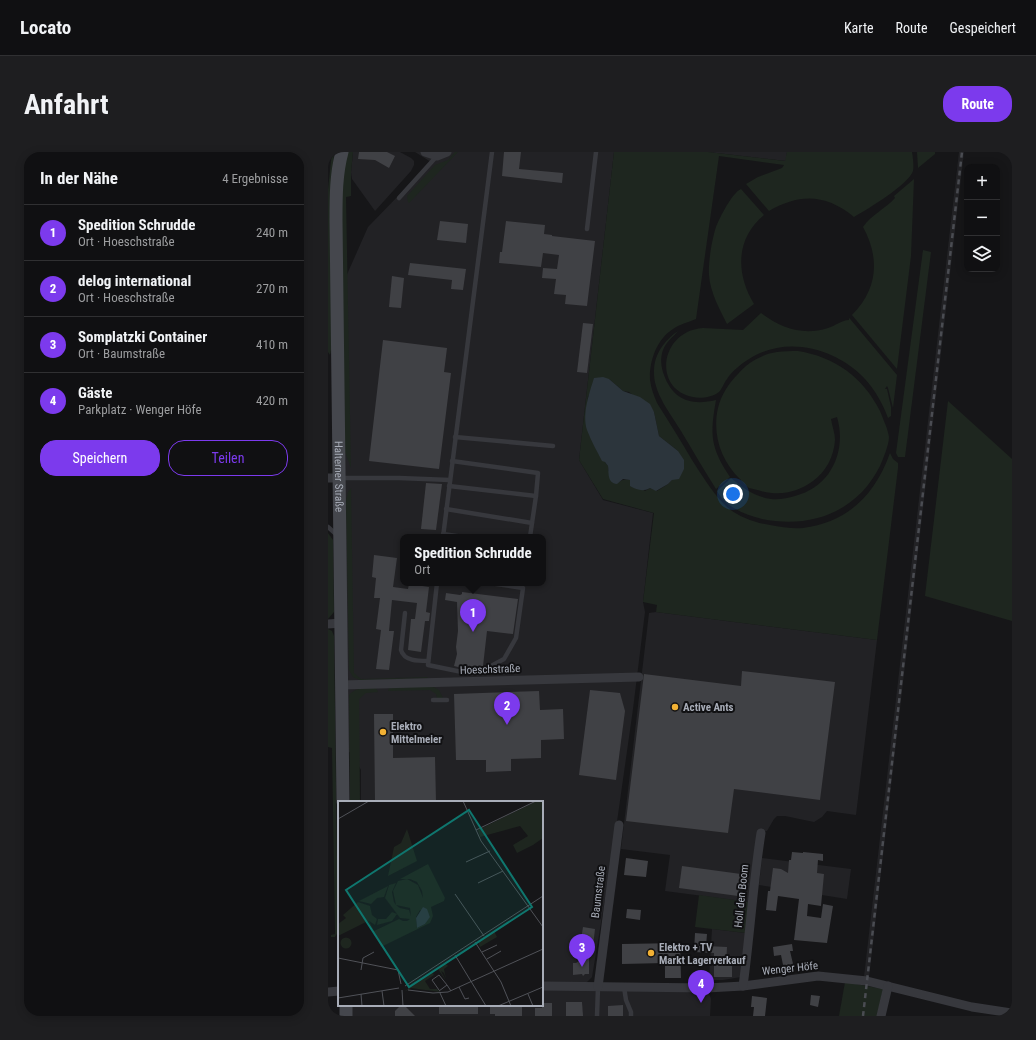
<!DOCTYPE html>
<html lang="de">
<meta charset="utf-8">
<style>
body{margin:0;font-family:"Roboto Condensed",sans-serif;background:#1e1e20;color:#f1f3f6}
.controls{position:absolute;right:12px;top:12px;display:grid;overflow:hidden;border-radius:8px;box-shadow:0 2px 10px #0003}
.controls button{width:36px;height:36px;display:grid;place-items:center;padding:0;border:0;border-bottom:1px solid #303032;background:#101012;color:#f1f3f6;font:20px sans-serif}
.you{position:absolute;left:405px;top:342px;width:14px;height:14px;margin:-10px;border:3px solid #fff;border-radius:50%;background:#1a73e8;box-shadow:0 0 0 6px #1a73e833}
.badge{display:grid;place-items:center;width:26px;height:26px;border-radius:50%;background:#7c3aed;color:#fff;font-size:13px;font-weight:700}
.pin{position:absolute;translate:-50% -33px;filter:drop-shadow(0 1px 2px #0008)}
.pin::after{content:'';position:absolute;top:21px;width:14px;height:12px;background:inherit;clip-path:polygon(0 0,100% 0,50% 100%)}
.popup{position:absolute;left:72px;top:382px;width:146px;height:52px;box-sizing:border-box;display:grid;place-content:center;border-radius:8px;background:#101012;filter:drop-shadow(0 1px 3px #0005);font-size:13px;white-space:nowrap;color:#9c9d9f}
.popup b{font-size:15px;color:#f1f3f6}
.popup::after{content:'';position:absolute;left:50%;top:100%;margin-left:-8px;border:8px solid transparent;border-top-color:#101012}
.list{margin:0;padding:0;list-style:none}
h2{display:flex;justify-content:space-between;align-items:center;height:52px;margin:0;padding:0 16px;font-size:17px}
h2 small{font-size:13px;font-weight:400;color:#9c9d9f}
.list li{display:grid;grid-template-columns:26px 1fr auto;gap:12px;align-items:center;box-sizing:border-box;height:56px;padding:0 16px;border-top:1px solid #303032}
.list b{display:block;font-size:15px;white-space:nowrap}
.list p{margin:0;font-size:13px;white-space:nowrap;color:#9c9d9f}
.list em{font-size:13px;font-style:normal;color:#9c9d9f}
.actions{display:flex;gap:8px;padding:12px 16px}
.actions a{flex:1;padding:9px 0;border:1px solid #7c3aed;border-radius:16px;text-align:center;font-size:14px;color:#7c3aed}
.actions .main{background:#7c3aed;color:#fff}
.icon{flex:none;width:22px;height:22px;fill:none;stroke:currentColor;stroke-width:2;stroke-linecap:round;stroke-linejoin:round}
.map{position:relative;flex:none;width:684px;height:864px;overflow:hidden;border-radius:16px}
header{display:flex;align-items:center;gap:24px;box-sizing:border-box;height:56px;padding:0 20px;background:#101012;border-bottom:1px solid #303032}
header strong{font-size:19px}
nav{display:flex;gap:22px;margin-inline-start:auto;font-size:14px}
.intro{display:flex;align-items:center;justify-content:space-between;box-sizing:border-box;height:96px;padding:0 24px}
h1{margin:0;font-size:28px}
.button{padding:10px 18px;border-radius:16px;background:#7c3aed;color:#fff;font-size:14px;font-weight:700}
main{display:flex;gap:24px;padding:0 24px}
aside{flex:1;background:#101012;border-radius:16px;box-shadow:0 2px 10px #0003}
.map>svg:first-child{display:block}
</style>
<header>
<strong>Locato</strong>
<nav><a>Karte</a><a>Route</a><a>Gespeichert</a></nav>
</header>
<div class="intro"><h1>Anfahrt</h1><a class="button">Route</a></div>
<main>
<aside>
<h2>In der Nähe<small>4 Ergebnisse</small></h2>
<ul class="list">
<li><span class="badge">1</span><div><b>Spedition Schrudde</b><p>Ort · Hoeschstraße</p></div><em>240 m</em></li>
<li><span class="badge">2</span><div><b>delog international</b><p>Ort · Hoeschstraße</p></div><em>270 m</em></li>
<li><span class="badge">3</span><div><b>Somplatzki Container</b><p>Ort · Baumstraße</p></div><em>410 m</em></li>
<li><span class="badge">4</span><div><b>Gäste</b><p>Parkplatz · Wenger Höfe</p></div><em>420 m</em></li>
</ul>
<div class="actions"><a class="main">Speichern</a><a>Teilen</a></div>
</aside>
<div class="map">
<svg width="684" height="864" viewBox="0 0 684 864">
<rect width="100%" height="100%" fill="#161618"/>
<g fill="#222225" fill-rule="evenodd">
<polygon points="25,0 72,0 83,6 86,9 86,13 83,19 47,59 24,27 23,20"/>
<path d="M87 0H286L251 308 275 348 325 361 315 450 317 460 305 557 285 698 264 825 258 831 379 836 383 847 382 864H18V853H214V650H33V618L23 600 14 601 9 145 40 75 103 10ZM75 385H215V431H75Z"/>
<polygon points="380,0 459,0 458,9"/>
<polygon points="631,0 636,0 541,826 536,825"/>
<polygon points="328,460 549,488 528,663 499,659 494,665 486,670 457,664 449,664 446,667 439,679 433,679 421,750 337,739 342,703 293,697 321,461"/>
<polygon points="434,706 523,717 519,747 431,733"/>
<polygon points="384,777 418,781 413,825 395,828 381,828"/>
</g>
<g fill="#1e261f" fill-rule="evenodd">
<polygon points="4,0 6,0 4,34 4,193 2,203 0,200 0,37"/>
<polygon points="18,0 25,0 23,20 23,44 18,45 23,316 17,300 13,40"/>
<polygon points="127,0 130,0 81,51 80,50 79,44 107,13 120,8"/>
<path d="M286 0H380L457 9 459 0H584C585 6 586 14 585 19 580 33 540 57 526 65 498 42 472 41 441 59L418 32 430 25 454 16 456 13 391 4 368 167C361 170 352 172 345 177 329 187 321 209 322 228 323 236 326 244 329 251 341 270 353 289 364 308 374 323 383 339 396 352 407 364 427 371 442 373 453 375 465 377 475 376 520 370 547 343 562 301L565 307 570 311V316L549 488 328 460 329 453 315 450 326 361 275 347 251 308ZM281 227 295 239 301 240 326 260 331 284 350 299 344 328 340 332 329 339 322 336 317 339C309 332 301 323 291 330L280 318V314L277 310 258 268 260 244Z"/>
<polygon points="589,0 607,0 607,2 590,16"/>
<path d="M586 27 583 104 569 217 524 163C550 137 552 106 535 75 543 63 557 57 567 46L566 44Z"/>
<path d="M413 37 436 63C407 87 408 122 426 152L399 172C392 158 382 140 381 123 380 111 384 87 388 75 392 65 404 41 413 37Z"/>
<polygon points="595,98 603,100 577,305 570,305 568,301"/>
<path d="M433 161C453 176 475 184 500 176 507 174 514 168 521 168V166L523 168 569 223 565 256 560 236 559 234 557 237H559L563 255V264L560 266C555 252 547 238 537 227 508 196 458 183 421 207 413 212 404 219 399 227 396 231 394 237 391 240 385 245 372 247 365 245 324 237 332 179 375 176L415 178Z"/>
<path d="M350 179C345 185 338 190 335 198 332 206 333 215 336 223 345 248 363 254 388 248 382 282 382 295 402 325L388 337C376 318 365 299 353 279 343 262 325 241 326 219 326 202 337 188 350 179Z"/>
<path d="M470 199C507 205 535 225 552 259 555 267 560 277 561 285 561 293 555 307 552 314 529 360 483 377 434 367 418 363 397 355 389 339L403 326C417 337 425 344 443 347 451 348 460 346 467 344 503 335 519 299 509 265L503 267C504 274 507 281 507 288 506 304 498 320 485 329 468 341 452 344 433 339 430 338 425 337 421 336 418 334 415 330 412 327 393 309 384 282 390 256 393 243 401 231 410 222 419 211 434 202 449 200 456 199 463 199 470 199Z"/>
<polygon points="620,249 684,307 684,469 597,444"/>
<polygon points="23,336 26,521 33,527 100,525 99,526 32,528 25,525 21,518 18,349 20,340"/>
<polygon points="0,381 5,388 6,460 0,467"/>
<polygon points="0,477 4,479 6,484 10,780 7,785 3,785 3,783 7,782 4,596 0,595"/>
<polygon points="104,534 111,538 115,546 109,546 108,542 102,538 60,539 61,536"/>
<path d="M48 536 50 540 38 541 31 547 32 650H22L21 543C27 535 39 536 48 536Z"/>
<polygon points="371,743 421,750 418,781 367,775"/>
<polygon points="517,830 555,837 549,864 511,864"/>
</g>
<path fill="#2c353c" d="M275 225 281 227 295 239 312 245 322 252 326 260 331 284 350 299 356 308V317L351 327 344 328 340 332 328 339 322 336C315 340 309 338 302 334V328L295 327 289 332C279 331 281 321 280 314L277 310 274 309C269 299 263 289 259 278 254 262 261 242 266 226Z"/>
<g fill="#404145">
<polygon points="31,0 59,0 67,4 61,16 47,8 30,7"/>
<polygon points="176,0 193,0 191,17 235,21 234,31 174,24"/>
<polygon points="112,69 140,72 138,91 109,88"/>
<polygon points="178,69 217,73 216,82 224,83 224,84 267,89 259,154 237,152 238,143 226,142 228,127 214,126 215,116 229,117 231,103 215,101 213,115 171,111 172,100 174,100"/>
<polygon points="82,111 138,117 135,138 123,137 124,128 80,123"/>
<polygon points="64,124 76,126 73,156 61,155"/>
<polygon points="255,171 265,172 259,221 249,220"/>
<polygon points="55,188 119,196 116,220 123,221 111,317 41,309"/>
<polygon points="98,331 114,332 108,378 93,377"/>
<polygon points="46,403 69,406 65,435 80,437 81,432 101,435 98,460 102,461 101,469 97,469 93,500 80,498 83,467 87,467 89,451 64,448 61,479 66,479 61,518 48,517 53,478 48,477 52,446 46,446 48,426 44,425"/>
<polygon points="134,440 190,447 185,482 159,479 155,514 151,516 134,516 126,514 129,502 128,495 130,479 129,450 117,448 118,441 132,443 134,442"/>
<polygon points="414,519 507,530 492,648 406,637 400,681 298,669 316,522 413,534"/>
<polygon points="262,538 292,541 297,559 288,628 251,623"/>
<polygon points="211,539 212,558 235,557 236,587 213,588 213,606 183,607 183,619 158,620 158,608 128,608 126,542"/>
<polygon points="46,562 65,562 65,606 107,605 108,650 47,650"/>
<polygon points="464,700 475,701 475,700 495,702 495,709 490,708 489,721 496,722 493,754 480,752 479,764 493,766 495,752 505,754 499,791 466,788 471,747 450,744 448,759 438,758 440,739 442,739 445,716 453,717 460,721 461,708 463,708"/>
<polygon points="298,706 320,709 318,725 296,723"/>
<polygon points="354,714 413,722 410,744 351,736"/>
<polygon points="299,757 313,758 312,768 298,766"/>
<polygon points="255,775 267,777 264,803 261,803 261,822 257,822 255,824 254,822 245,823 245,811 248,811 254,807 255,794 252,794"/>
<polygon points="367,781 379,782 378,794 399,795 398,813 404,814 404,825 386,825 386,801 366,800"/>
<polygon points="352,791 353,826 337,826 337,811 294,812 294,792"/>
<polygon points="464,792 465,799 462,799 466,816 456,818 453,803 446,804 445,795"/>
<polygon points="483,843 492,844 490,855 482,853"/>
<polygon points="424,844 439,846 437,864 425,864 426,855 423,855"/>
<polygon points="238,850 254,850 255,864 238,864"/>
<polygon points="214,851 224,851 224,864 207,864 207,856 214,856"/>
<rect x="111" y="853" width="39" height="9"/>
<polygon points="162,853 194,853 194,864 167,864 167,862 162,862"/>
<polygon points="295,853 295,864 280,864 280,854"/>
<polygon points="71,855 78,855 87,864 67,864 67,859"/>
</g>
<g fill="none" stroke-linecap="round" stroke-linejoin="round">
<g stroke="#37383d" stroke-width="4.5">
<polyline points="71,46 109,4"/>
<polyline points="259,77 268,0"/>
<polyline points="127,285 225,294"/>
<polyline points="124,309 210,321 208,344"/>
<polyline points="12,326 71,326 122,328"/>
<polyline points="121,334 208,344 204,371"/>
<polyline points="118,357 204,371 202,385"/>
<polyline points="0,375 9,383"/>
<polyline points="115,382 135,385"/>
<polyline points="115,385 164,0"/>
<polyline points="109,431 100,513 134,520 152,520 176,507 188,486 195,436 162,431"/>
<path d="M77 461 73 498C76 509 90 509 100 509"/>
<polyline points="105,548 119,548"/>
<polyline points="296,835 298,848 303,860 303,864"/>
<polyline points="269,864 270,835"/>
</g>
<g stroke="#37383d" stroke-width="9">
<polyline points="97,0 109,4 119,0"/>
<polyline points="0,326 11,326"/>
<polyline points="0,472 13,471"/>
<polyline points="13,533 311,525"/>
<polyline points="214,834 379,836 415,834 490,824 539,829 644,855 684,861"/>
<path d="M415 834C422 783 425 731 433 681"/>
<polyline points="270,835 291,673"/>
<polyline points="0,840 11,839"/>
<polyline points="553,864 560,834"/>
</g>
<g stroke="#45474d" stroke-width="13">
<path id="s1" d="M14 0C8 22 8 45 8 68L15 650"/>
<polyline points="18,853 18,864"/>
</g>
<polyline stroke="#4a4c52" stroke-width="2.5" stroke-dasharray="5 4" stroke-linecap="butt" points="535,864 634,0"/>
</g>
<g fill="#f2b134" stroke="#111113" stroke-width="1.5">
<circle cx="347" cy="555" r="4"/>
<circle cx="55" cy="580" r="4"/>
<circle cx="323" cy="801" r="4"/>
</g>
<g text-anchor="middle" stroke-width="4" stroke-linejoin="round" paint-order="stroke">
<g font-size="11" fill="#a8adb8" stroke="#111113">
<text dy="4" stroke="none"><textPath href="#s1" startOffset="325">Halterner Straße</textPath></text>
<text transform="translate(162 517) rotate(-2)" y="4">Hoeschstraße</text>
<text transform="translate(270 740) rotate(-83)" y="4">Baumstraße</text>
<text transform="translate(413 744) rotate(-84)" y="4">Holl den Boom</text>
<text transform="translate(462 816) rotate(-6)" y="4">Wenger Höfe</text>
</g>
<g font-size="11" font-weight="bold" fill="#a8adb8" stroke="#111113" text-anchor="start">
<text x="355" y="559">Active Ants</text>
<text x="63" y="578">Elektro<tspan x="63" dy="13">Mittelmeier</tspan></text>
<text x="331" y="799">Elektro + TV<tspan x="331" dy="13">Markt Lagerverkauf</tspan></text>
</g>
</g>
<g transform="translate(10 649)">
<rect width="205" height="205" fill="#161618"/>
<path d="M199 0H205V37L195 44 179 52 175 44 190 35 182 25 142 36 140 29ZM69 28 79 60 50 75 56 46 63 42ZM90 63 107 97 106 100 93 106 95 115 92 122 43 146 30 120 0 135V123L8 117 5 114 20 101 32 105 34 114 39 118 37 124 31 120 36 130 61 118 65 120 69 121 65 120H69L72 118 62 117 47 97 51 84 58 82 54 91 56 101 58 104 62 107 71 109 73 115 72 107 58 104 55 90 60 80 69 78 80 84 85 97 84 90 79 81 72 78H62ZM82 109 92 115 87 123 79 127 78 116ZM50 85 46 96 39 97 33 103 21 100ZM54 111 59 113 54 120 39 124 40 118H48ZM181 113 156 130 159 136 142 146 140 140ZM2.5 142a5.5 5.5 0 1 1 11 0a5.5 5.5 0 1 1-11 0ZM107 162 110 165 106 168 108 178 106 172 103 170 108 180 100 168 94 171 96 174 87 180 92 188H99L102 191 73 187 66 191 72 186H69Z" fill="#1e261f" fill-rule="evenodd"/>
<path d="M85 106 89 108 92 116 87 123 79 127 78 117Z" fill="#2c353c"/>
<path fill="none" stroke="#505258" stroke-width="1" d="M125 0 143 40 205 126M0 18 31 0M138 29 198 0M128 61 152 50M140 82 165 70M117 93 146 135M137 141 163 181 173 205M144 151 159 144M117 154 148 205M0 157 60 169 63 183M149 158 163 150M23 169 25 157 36 151M67 185 205 95M121 186 127 198 131 197M64 189 65 205M70 189 95 192 110 191 205 148M101 189 94 179 101 174 109 184M44 190 46 205M101 190 109 184 113 190M102 192 108 205M23 193 24 205M190 193 195 205M0 197 61 187M160 205 205 186"/>
<path fill="#0f766e" fill-opacity="0.15" stroke="#0f766e" stroke-width="2" d="M131 9 194 106 71 186 8 89Z"/>
<rect width="205" height="205" fill="none" stroke="#a8adb8" stroke-width="2"/>
</g>
</svg>
<div class="controls">
<button>+</button>
<button>−</button>
<button><svg class="icon" aria-label="layers" viewBox="0 0 24 24"><path d="M12 4l9 5-9 5-9-5zM3 14l9 5 9-5"/></svg></button>
</div>
<div class="you"></div>
<div class="pin badge" style="left:145px;top:480px">1</div>
<div class="popup"><b>Spedition Schrudde</b>Ort</div>
<div class="pin badge" style="left:179px;top:573px">2</div>
<div class="pin badge" style="left:254px;top:815px">3</div>
<div class="pin badge" style="left:373px;top:851px">4</div>
</div>
</main>
